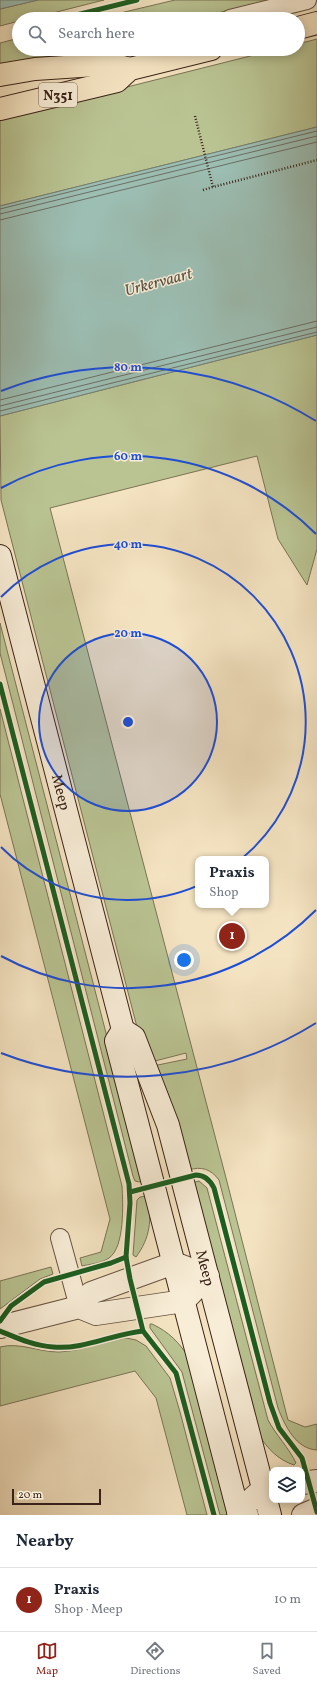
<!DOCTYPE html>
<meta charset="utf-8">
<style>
body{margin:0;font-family:Vollkorn,serif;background:#f6f6f7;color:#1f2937}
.controls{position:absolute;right:12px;bottom:12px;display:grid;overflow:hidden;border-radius:8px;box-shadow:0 2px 10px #0003}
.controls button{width:36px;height:36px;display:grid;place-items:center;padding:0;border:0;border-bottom:1px solid #e0e1e3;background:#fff;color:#1f2937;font:20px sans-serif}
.scale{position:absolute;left:12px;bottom:10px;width:89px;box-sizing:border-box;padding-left:4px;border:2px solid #3a2318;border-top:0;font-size:11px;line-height:14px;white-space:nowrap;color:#3a2318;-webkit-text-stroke:3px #f8edd7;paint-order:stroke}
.you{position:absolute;left:184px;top:960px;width:14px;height:14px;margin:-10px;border:3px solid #fff;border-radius:50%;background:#1a73e8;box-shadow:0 0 0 6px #1a73e833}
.badge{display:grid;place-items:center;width:26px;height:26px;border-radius:50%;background:#8f2418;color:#fff;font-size:13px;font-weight:700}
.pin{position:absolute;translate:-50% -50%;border:2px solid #fff;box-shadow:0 1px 4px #0006}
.popup{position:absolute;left:195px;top:856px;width:74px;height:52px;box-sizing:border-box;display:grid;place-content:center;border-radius:8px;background:#fff;filter:drop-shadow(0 1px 3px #0005);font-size:13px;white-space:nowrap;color:#747a83}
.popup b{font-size:15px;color:#1f2937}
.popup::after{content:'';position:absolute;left:50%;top:100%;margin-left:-8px;border:8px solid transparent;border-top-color:#fff}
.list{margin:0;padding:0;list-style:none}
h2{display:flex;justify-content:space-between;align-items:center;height:52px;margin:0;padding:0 16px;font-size:17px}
h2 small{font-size:13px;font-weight:400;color:#747a83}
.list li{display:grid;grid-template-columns:26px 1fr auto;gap:12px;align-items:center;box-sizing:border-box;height:64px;padding:0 16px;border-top:1px solid #e0e1e3}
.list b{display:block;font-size:15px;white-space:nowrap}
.list p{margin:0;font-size:13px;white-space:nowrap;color:#747a83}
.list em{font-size:13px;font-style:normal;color:#747a83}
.icon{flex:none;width:22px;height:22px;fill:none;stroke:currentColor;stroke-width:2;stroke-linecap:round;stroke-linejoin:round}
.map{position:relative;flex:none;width:317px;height:1515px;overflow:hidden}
.search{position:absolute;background:#fff;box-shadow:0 2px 10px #0003;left:12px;right:12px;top:12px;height:44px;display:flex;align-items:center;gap:10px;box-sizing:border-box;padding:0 14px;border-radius:22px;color:#747a83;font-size:15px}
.sheet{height:116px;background:#fff}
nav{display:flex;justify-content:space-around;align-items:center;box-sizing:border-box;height:56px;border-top:1px solid #e0e1e3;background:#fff;font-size:11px;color:#747a83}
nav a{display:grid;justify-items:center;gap:2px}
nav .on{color:#8f2418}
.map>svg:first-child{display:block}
</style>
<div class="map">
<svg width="317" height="1515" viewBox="0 0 317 1515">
<rect width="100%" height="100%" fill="#f4e3c1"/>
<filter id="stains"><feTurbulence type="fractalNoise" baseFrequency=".005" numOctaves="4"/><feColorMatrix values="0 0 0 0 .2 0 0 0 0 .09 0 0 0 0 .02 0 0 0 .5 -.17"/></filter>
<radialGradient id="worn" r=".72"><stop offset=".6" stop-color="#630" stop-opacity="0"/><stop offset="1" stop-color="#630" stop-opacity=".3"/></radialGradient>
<g fill="#bac493" stroke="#7a7456">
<polygon points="38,0 104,0 29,19 19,19 19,21 0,26 0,9"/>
<polygon points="175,0 270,0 193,19 95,19"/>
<polygon points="19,38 19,49 75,49 42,58 0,66 0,43"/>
<polygon points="317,39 317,127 0,206 0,119 278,49 298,49 298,44"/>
<path d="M317 335V549L307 585 278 539 257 456 50 508 226 1178 288 1420 305 1427 317 1424V1450C296 1449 285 1426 278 1408L219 1180C211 1169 201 1166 189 1170L153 1066 187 1059 186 1053 151 1062 138 1031 1 500 0 416Z"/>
<polygon points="0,623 144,1180 139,1182 135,1181 133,1176 0,653"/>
<path d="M0 709 122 1186C123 1203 125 1247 109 1258 102 1263 91 1264 82 1266L80 1258 101 1252 110 1219 0 794Z"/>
<path d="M199 1181 207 1188 268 1420C276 1435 289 1448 296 1463L294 1465C278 1460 267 1448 259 1435L192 1183Z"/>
<path d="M146 1196C153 1219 150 1238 136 1257L133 1255 137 1200 140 1197Z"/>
<polygon points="51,1267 53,1274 40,1279 0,1309 0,1281"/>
<path d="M150 1324H152C169 1332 179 1342 189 1358L230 1515H220L182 1372 150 1328Z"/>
<path d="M126 1338 136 1340 146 1346 170 1378 180 1412 207 1515H187L156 1398 135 1371 0 1406V1347C20 1342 38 1352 59 1352 82 1351 103 1342 126 1338Z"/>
</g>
<g fill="#9cbeb3" stroke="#758075">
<polygon points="0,0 38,0 0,9"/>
<polygon points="317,127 317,335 0,416 0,206"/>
</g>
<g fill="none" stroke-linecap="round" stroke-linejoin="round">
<g stroke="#6b7066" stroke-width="1">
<polyline points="0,209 317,131"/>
<polyline points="0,214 317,136"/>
<polyline points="0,220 317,142"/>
<polyline points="0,400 317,321"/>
<polyline points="0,406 317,327"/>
<polyline points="0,411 317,332"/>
</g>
<g stroke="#685342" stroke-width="20">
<g id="service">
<polyline points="230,19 307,0"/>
<polyline points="80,64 112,49"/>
<polyline points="60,1238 79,1307"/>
</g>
</g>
<g stroke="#685342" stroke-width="24">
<polyline id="minor" points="0,1327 79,1307 96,1314 184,1301 208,1276 174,1263 91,1293 79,1307"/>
</g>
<g stroke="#685342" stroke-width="24">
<g id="tertiary">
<polyline points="302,1483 317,1481"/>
<polyline points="247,1515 238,1511 263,1489 272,1487"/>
<polyline points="303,1515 317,1509"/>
</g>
</g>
<g stroke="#3a2318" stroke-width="24">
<g id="secondary">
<path id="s1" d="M0 556 123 1030 116 1041 239 1515"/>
<path id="s2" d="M123 1030 134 1037 168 1125 270 1515"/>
</g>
</g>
<g stroke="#3a2318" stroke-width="24">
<g id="primary">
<polyline points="298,28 317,23"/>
<polyline points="0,75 35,69 111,64 130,69"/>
<polyline points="0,109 117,81 130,69 211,49"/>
</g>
</g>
<g stroke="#3a2318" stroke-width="2.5" stroke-dasharray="1 2" stroke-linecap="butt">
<polyline points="195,116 213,187 317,160"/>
<polyline points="203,190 213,187"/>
</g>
<use href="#service" stroke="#f8edd7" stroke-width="18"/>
<use href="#minor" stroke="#f8edd7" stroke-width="22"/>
<use href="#tertiary" stroke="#f8edd7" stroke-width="22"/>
<use href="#secondary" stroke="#f8edd7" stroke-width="22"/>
<use href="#primary" stroke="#f4e3c1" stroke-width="22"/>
<g stroke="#f8edd7" stroke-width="8">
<g id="cycleway">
<polyline points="60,19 137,0"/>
<polyline points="0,684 129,1184 130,1203 126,1257 130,1279 143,1331 176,1373 214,1515"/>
<path d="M130 1192 196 1175C205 1175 210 1180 214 1188L270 1403 279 1428 302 1458 317 1512"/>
<polyline points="0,1321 11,1306 44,1282 111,1263 126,1257"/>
<path d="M0 1331C17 1338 34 1346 53 1347 83 1350 113 1334 143 1331"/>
</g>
</g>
<use href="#cycleway" stroke="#1b5e20" stroke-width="5"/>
</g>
<circle cx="128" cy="722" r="89" fill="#1d4ed8" fill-opacity=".12"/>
<g fill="none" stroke="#1d4ed8" stroke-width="2">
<circle cx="128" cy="722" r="89"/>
<path d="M1 597A178 178 0 1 1 1 847"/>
<path d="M316 910A266 266 0 0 1 1 956M1 488A266 266 0 0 1 316 534"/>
<path d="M316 1023A355 355 0 0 1 1 1053M1 391A355 355 0 0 1 316 421"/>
</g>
<g text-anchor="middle" stroke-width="3" stroke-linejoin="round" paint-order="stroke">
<rect fill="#f8edd7" stroke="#736051" stroke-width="1" x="39" y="83" width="38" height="24" rx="3"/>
<g font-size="14" font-weight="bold" fill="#3a2318">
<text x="58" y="100">N351</text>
</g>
<g font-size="15" fill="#3a2318" stroke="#f8edd7">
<text dy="5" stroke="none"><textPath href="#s1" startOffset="244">Meep</textPath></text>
<text dy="5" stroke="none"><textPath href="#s2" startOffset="255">Meep</textPath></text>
</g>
<g font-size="16" font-style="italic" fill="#575246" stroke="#f8edd7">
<text transform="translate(158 281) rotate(-15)" y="6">Urkervaart</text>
</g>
</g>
<circle cx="128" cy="722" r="6" fill="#1d4ed8" stroke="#f8edd7" stroke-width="2"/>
<g font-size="12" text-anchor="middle" font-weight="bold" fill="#1d4ed8" stroke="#f8edd7" stroke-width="3" stroke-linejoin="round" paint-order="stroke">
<text x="128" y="371">80 m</text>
<text x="128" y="460">60 m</text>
<text x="128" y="548">40 m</text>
<text x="128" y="637">20 m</text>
</g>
<rect width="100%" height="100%" filter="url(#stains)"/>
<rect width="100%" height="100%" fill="url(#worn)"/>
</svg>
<div class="controls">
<button><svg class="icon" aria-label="layers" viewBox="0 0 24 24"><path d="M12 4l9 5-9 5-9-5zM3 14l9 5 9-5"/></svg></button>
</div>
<div class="scale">20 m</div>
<div class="you"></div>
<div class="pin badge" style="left:232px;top:936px">1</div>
<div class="popup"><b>Praxis</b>Shop</div>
<div class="search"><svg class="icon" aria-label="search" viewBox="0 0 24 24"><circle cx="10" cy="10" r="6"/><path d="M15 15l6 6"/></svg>Search here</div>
</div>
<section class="sheet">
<h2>Nearby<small></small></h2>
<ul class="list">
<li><span class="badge">1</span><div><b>Praxis</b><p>Shop · Meep</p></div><em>10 m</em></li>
</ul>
</section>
<nav>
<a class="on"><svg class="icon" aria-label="map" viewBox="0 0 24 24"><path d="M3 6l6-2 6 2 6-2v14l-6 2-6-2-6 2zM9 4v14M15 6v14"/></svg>Map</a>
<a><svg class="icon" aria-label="directions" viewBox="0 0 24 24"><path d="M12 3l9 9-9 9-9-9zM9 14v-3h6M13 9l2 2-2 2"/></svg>Directions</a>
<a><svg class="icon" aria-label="saved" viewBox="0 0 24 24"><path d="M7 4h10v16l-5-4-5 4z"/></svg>Saved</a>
</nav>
